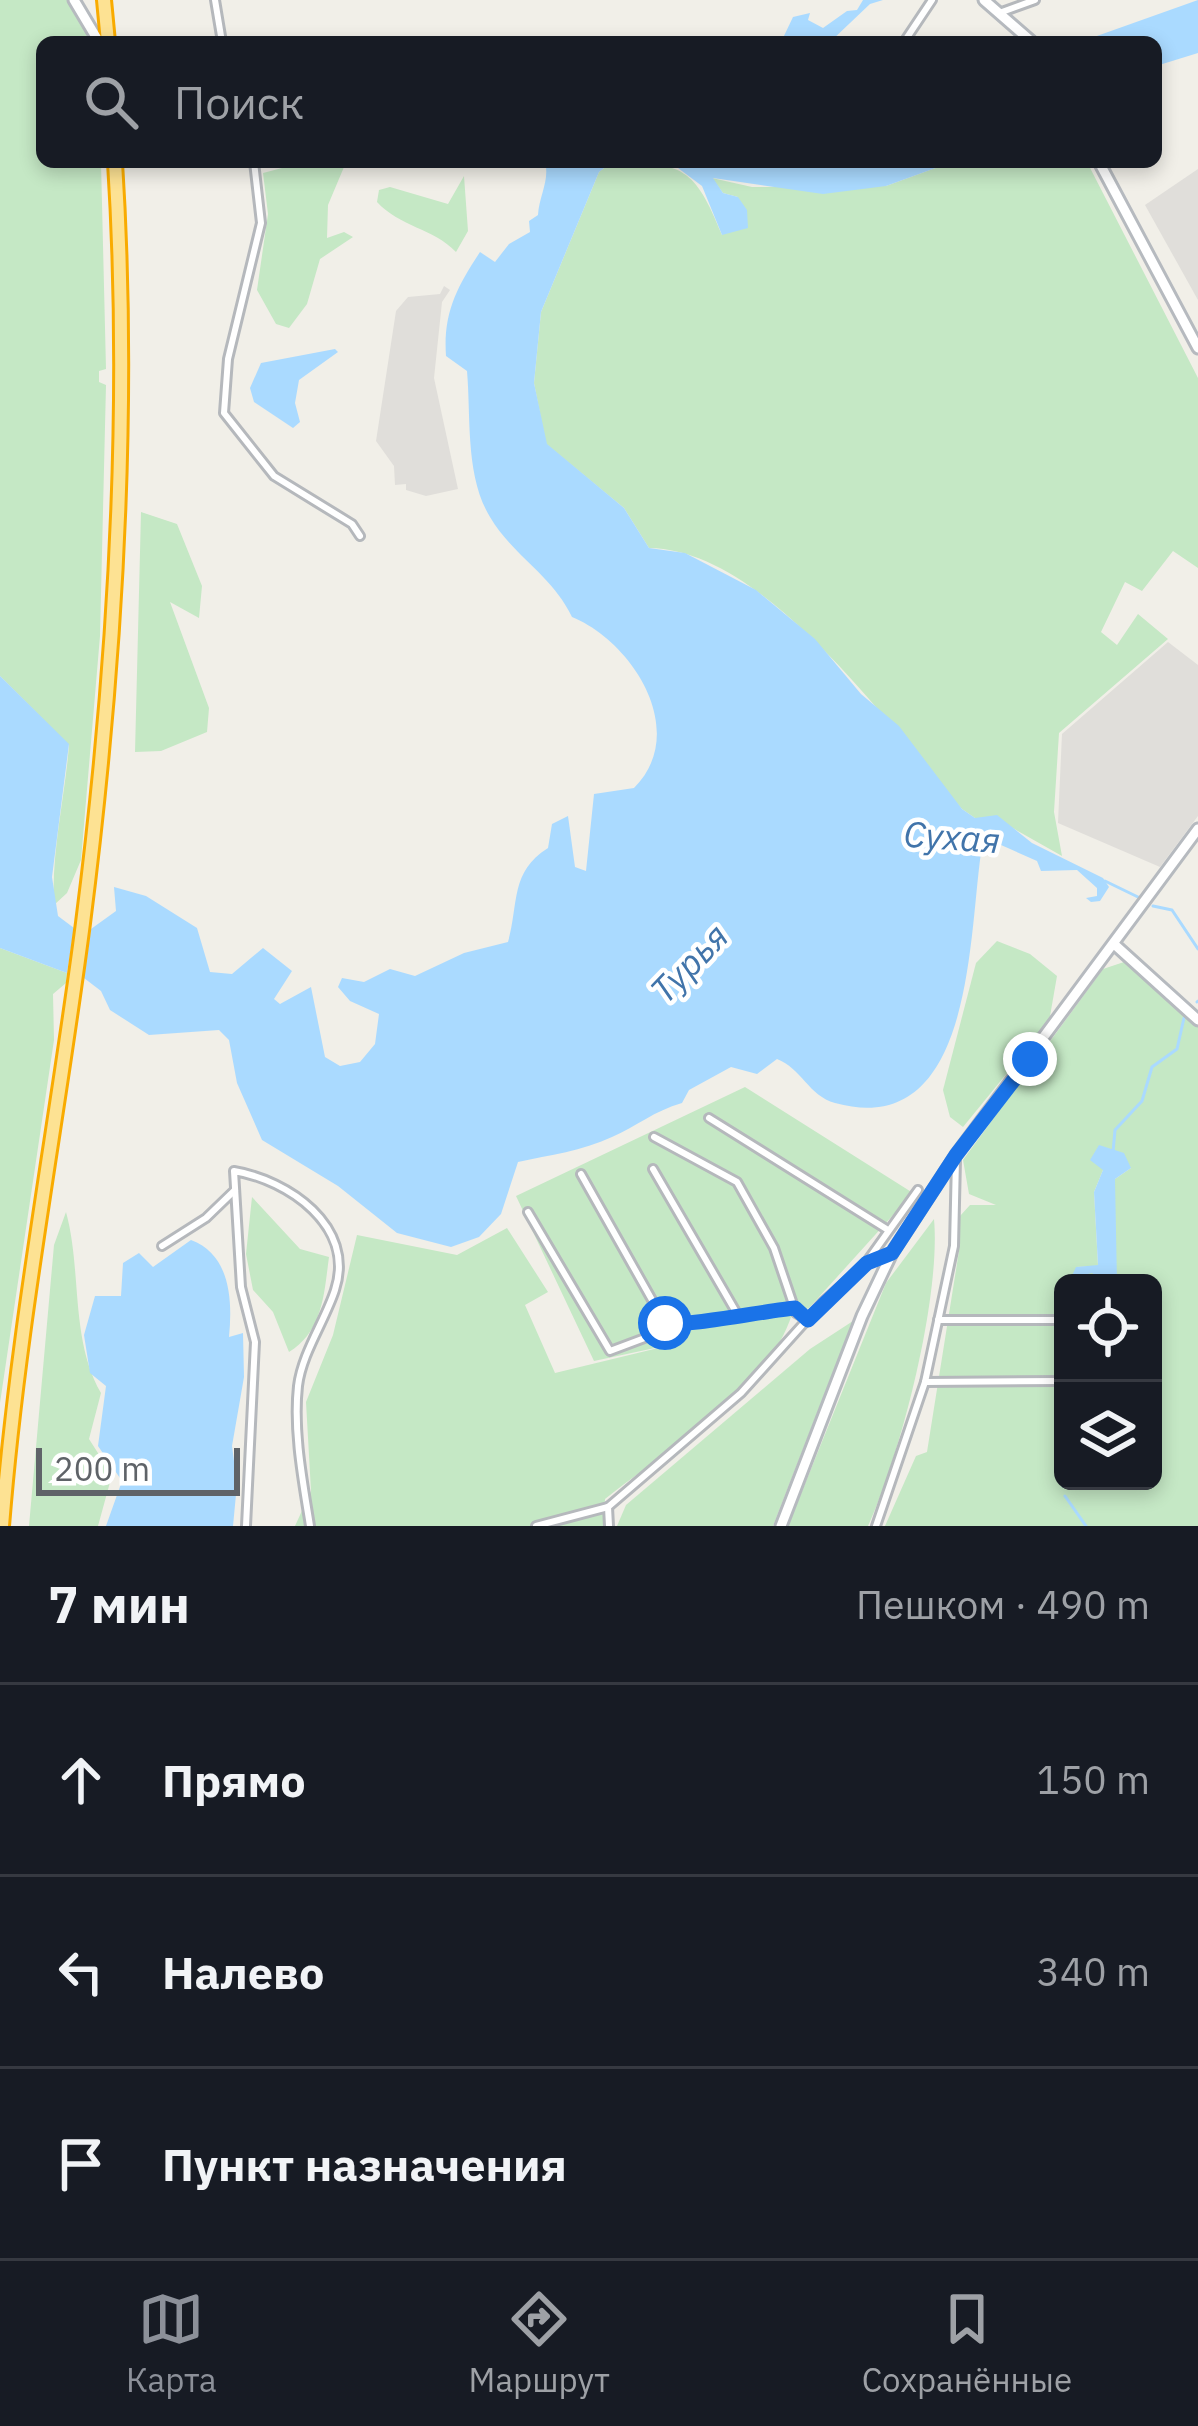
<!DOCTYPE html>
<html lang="ru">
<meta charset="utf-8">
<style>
body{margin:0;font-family:"IBM Plex Sans",sans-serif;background:#242831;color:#f1f3f6}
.controls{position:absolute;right:36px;bottom:36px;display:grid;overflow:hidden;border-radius:18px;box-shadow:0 6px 18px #0003}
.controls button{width:108px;height:108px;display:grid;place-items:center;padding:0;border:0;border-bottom:3px solid #363941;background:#171b24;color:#f1f3f6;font:60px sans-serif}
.scale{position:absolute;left:36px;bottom:30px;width:204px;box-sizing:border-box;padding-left:12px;border:6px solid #5f6368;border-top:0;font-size:33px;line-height:42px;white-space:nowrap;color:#5f6368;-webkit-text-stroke:9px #fff;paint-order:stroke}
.stop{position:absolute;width:36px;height:36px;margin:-27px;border:9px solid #1a73e8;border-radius:50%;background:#fff}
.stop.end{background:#1a73e8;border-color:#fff;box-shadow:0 3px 12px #0008}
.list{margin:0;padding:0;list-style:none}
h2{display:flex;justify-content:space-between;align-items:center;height:156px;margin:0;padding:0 48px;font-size:51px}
h2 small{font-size:39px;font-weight:400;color:#9ea1a6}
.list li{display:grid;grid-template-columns:78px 1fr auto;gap:36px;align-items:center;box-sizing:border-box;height:192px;padding:0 48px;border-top:3px solid #363941}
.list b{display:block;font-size:45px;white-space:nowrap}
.list em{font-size:39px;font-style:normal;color:#9ea1a6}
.icon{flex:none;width:66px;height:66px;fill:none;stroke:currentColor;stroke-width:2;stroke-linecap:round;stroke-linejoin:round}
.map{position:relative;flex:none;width:1198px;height:1526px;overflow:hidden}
.search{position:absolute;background:#171b24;box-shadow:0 6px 18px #0003;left:36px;right:36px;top:36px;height:132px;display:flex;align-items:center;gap:30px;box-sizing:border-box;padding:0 42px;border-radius:18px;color:#9ea1a6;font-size:45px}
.sheet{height:732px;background:#171b24}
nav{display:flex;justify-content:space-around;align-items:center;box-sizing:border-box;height:168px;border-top:3px solid #363941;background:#171b24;font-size:33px;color:#9ea1a6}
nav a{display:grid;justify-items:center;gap:6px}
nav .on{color:#8c9099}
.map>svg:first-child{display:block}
</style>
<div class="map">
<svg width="1198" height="1526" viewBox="0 0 1198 1526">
<rect width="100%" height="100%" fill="#f1efe8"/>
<g fill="#e0deda">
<polygon points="1198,169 1198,300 1145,205"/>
<polygon points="444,286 450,290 442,302 434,378 458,489 426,496 406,490 406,484 395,485 394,466 376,441 396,311 408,297 440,294"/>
<polygon points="1168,642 1198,665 1198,816 1160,867 1058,823 1062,734"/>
</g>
<g fill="#c5e8c5" fill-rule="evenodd">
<path d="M0 0H69L90 42H42V162H101L106 369 99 371V382L106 385 100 636 81 860 67 893 54 905C51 853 65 797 69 745L0 676Z"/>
<polygon points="305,162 344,167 328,205 327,238 344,232 353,237 320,259 307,304 289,328 276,324 257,290 268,214 263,173"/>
<path d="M612 162C683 162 695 168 722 235L738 197 723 193 712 178 752 187 886 186 952 162H1087L1198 378V568L1173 551 1142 591 1125 582 1101 632 1117 645 1138 614 1168 639 1059 733 1054 812 1062 856 1002 822 975 818 962 809C890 728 766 549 649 548L624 508 546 444 534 383 541 312 599 172Z"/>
<path d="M464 176 468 231 456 252C433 228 400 227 377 202L379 190 390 187 448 204Z"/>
<polygon points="141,512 177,524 202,586 199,618 170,602 209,708 207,732 161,751 135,752"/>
<polygon points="997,941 1030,954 1057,976 1049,1022 963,1127 950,1117 943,1090 976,963"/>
<polygon points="0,948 67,973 66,983 53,994 54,1040 0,1403"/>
<path d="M1124 962 1198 1027V1526H885L916 1456 927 1452 959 1251 960 1216 970 1205H996L969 1194 963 1160 1103 969ZM1131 1168 1115 1179V1277L1117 1283H1153V1481H1063V1283H1106L1093 1273H1078L1076 1267 1098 1266 1094 1192 1103 1170Z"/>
<path d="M745 1087 913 1193 809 1308 792 1314C767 1393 668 1448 605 1499L604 1526H295L311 1491 306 1402 333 1335 357 1235 457 1255 507 1228 548 1292 525 1305 555 1373 683 1342 594 1361 516 1196Z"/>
<path d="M252 1197 300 1249 329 1257C324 1294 323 1331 289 1352L273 1312 253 1290 246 1254Z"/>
<path d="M66 1212C82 1270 70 1340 101 1393L89 1439 112 1475 98 1526H29L54 1245Z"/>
<path d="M934 1219C941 1297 901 1453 868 1526H788L886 1283Z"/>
<polygon points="853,1321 773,1526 617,1526 626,1505 810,1349"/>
</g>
<g fill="#aadaff">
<polygon points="863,0 883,0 870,4 830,42 761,42 783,38 793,17 810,13 808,20 823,28 847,11 857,10"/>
<polygon points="1198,0 1198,53 1156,66 1156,42 1080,42"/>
<path d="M545 162H612L599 172 541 312 534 383 547 444 624 508 649 548 685 553 756 590 815 639 861 694 899 726 962 809 975 818 997 815 1032 843 1103 878 1109 887 1100 901 1091 902 1086 898 1097 896V888L1077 870 1041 871 1037 861 992 841 982 846C968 931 976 1142 835 1103 809 1096 801 1068 777 1059L757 1074 731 1067 689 1090 682 1103C654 1111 637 1126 612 1137 582 1151 550 1155 518 1162L501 1214 479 1237 451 1247 397 1233 338 1186 262 1140 237 1083 229 1040 219 1030 149 1035 110 1010 101 991 84 978 91 929 116 911 114 887 146 896 197 928 210 972 232 974 263 948 292 971 274 999 280 1004 311 987 325 1057 340 1066 360 1062 375 1044 379 1014 350 1001 338 987 342 978 364 982 390 969 415 976 464 953 508 942C519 902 510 872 548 848L552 824 568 816 575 867 586 871 594 794 634 788C690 732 633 642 572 617 552 575 513 556 490 517 465 476 471 417 467 371L446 356C443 313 457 287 480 252L495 262 509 244 530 232 529 221 538 215C539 196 550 180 545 162Z"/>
<polygon points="670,162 952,162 886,186 823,194 713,178 723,193 738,197 747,210 748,228 722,235 702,186"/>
<polygon points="335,349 338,352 299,380 295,403 300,422 293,428 254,402 250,388 261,363"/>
<polygon points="0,676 69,744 52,877 58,916 74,928 67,973 0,948"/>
<polygon points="1099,1145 1124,1153 1131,1168 1115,1179 1117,1283 1106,1283 1092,1273 1071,1278 1076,1267 1098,1265 1094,1192 1103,1170 1090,1160"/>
<path d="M191 1240C229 1254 233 1297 229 1337L243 1333 244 1377 232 1446 237 1484 233 1526H106L122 1481 98 1446 106 1386 90 1373 84 1335 95 1296H121L123 1263 139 1253 153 1267Z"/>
</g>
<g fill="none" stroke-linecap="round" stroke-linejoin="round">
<g stroke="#aadaff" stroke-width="3">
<polyline points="1105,881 1140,898"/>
<polyline points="1153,906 1172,910 1198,949"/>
<polyline points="1197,1002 1198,1001"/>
<polyline points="1113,1152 1115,1130 1142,1101 1152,1067 1177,1049 1184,1018"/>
<polyline points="1063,1486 1064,1481"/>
<polyline points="1065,1496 1086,1526"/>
</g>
<g stroke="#b5b8bc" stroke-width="12">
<g id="street">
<polyline points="215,0 222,42"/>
<polyline points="1002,12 1035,0"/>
<polyline points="904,42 932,0"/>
<polyline points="254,162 261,223 228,359 224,413 274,476 352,524 360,536"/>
<polyline points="709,1118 888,1230"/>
<polyline points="654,1137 737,1182 774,1248 796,1313 808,1320"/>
<polyline points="653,1169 736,1312"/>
<path d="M581 1174 665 1323C683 1328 769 1310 795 1308"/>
<polyline points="528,1212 610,1351 658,1333 665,1323"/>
<polyline points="162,1246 206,1218 235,1190"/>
<polyline points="868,1260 918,1190"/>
<polyline points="938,1320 1061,1320"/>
<polyline points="925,1382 1061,1381"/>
<polyline points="608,1507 609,1526"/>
<path d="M246 1526 255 1342 241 1287 234 1171C288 1180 356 1226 335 1290 325 1321 302 1353 298 1386 293 1431 303 1482 310 1526"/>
<polyline points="536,1526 608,1507 741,1393 823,1302 867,1263 892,1253"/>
<polyline points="876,1526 925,1382 954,1246 956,1159"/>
</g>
</g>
<g stroke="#b6babf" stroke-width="15">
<g id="secondary">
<polyline points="74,0 99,42"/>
<polyline points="984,0 1032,42"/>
<polyline points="1099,162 1198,348"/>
<polyline points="1114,944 1198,1020"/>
<polyline points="781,1526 862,1316 892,1253 956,1155 1198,829"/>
</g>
</g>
<g stroke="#f9ab00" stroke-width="18">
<g id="highway">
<polyline points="104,0 108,42"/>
<path d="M2 1526C18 1324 57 1124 83 923 115 672 131 415 115 162"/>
</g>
</g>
<use href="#street" stroke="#fff" stroke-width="6"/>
<use href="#secondary" stroke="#fff" stroke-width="9"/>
<use href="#highway" stroke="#fde293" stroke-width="12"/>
</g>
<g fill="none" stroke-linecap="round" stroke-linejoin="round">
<path stroke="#1a73e8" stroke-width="15" d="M665 1323C682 1328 769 1310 795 1308L808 1320 867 1263 892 1253 956 1155 1030 1059"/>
</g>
<g text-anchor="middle" stroke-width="9" stroke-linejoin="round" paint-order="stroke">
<g font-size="36" font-style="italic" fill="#4174aa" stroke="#fff">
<text transform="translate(952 837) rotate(4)" y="13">Сухая</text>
<text transform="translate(689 963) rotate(-46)" y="13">Турья</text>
</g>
</g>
</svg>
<div class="controls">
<button><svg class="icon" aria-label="locate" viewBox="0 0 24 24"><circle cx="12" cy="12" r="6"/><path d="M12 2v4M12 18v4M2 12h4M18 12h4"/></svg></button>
<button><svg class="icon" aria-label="layers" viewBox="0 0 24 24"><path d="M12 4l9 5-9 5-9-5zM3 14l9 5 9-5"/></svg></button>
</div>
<div class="scale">200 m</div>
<div class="stop" style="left:665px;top:1323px"></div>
<div class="stop end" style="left:1030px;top:1059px"></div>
<div class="search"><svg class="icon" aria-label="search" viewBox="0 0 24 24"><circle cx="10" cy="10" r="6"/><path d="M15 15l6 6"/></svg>Поиск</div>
</div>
<section class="sheet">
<h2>7 мин<small>Пешком · 490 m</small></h2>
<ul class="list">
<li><svg class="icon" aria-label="ahead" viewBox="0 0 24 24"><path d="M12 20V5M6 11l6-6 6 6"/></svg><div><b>Прямо</b></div><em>150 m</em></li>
<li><svg class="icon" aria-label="left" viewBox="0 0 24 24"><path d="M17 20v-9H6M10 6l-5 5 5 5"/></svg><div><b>Налево</b></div><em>340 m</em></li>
<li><svg class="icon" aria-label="arrive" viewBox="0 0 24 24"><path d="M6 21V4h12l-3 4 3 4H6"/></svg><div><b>Пункт назначения</b></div></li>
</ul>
</section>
<nav>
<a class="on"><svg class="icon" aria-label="map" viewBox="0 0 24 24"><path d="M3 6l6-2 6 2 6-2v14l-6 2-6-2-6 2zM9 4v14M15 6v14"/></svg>Карта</a>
<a><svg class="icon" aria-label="directions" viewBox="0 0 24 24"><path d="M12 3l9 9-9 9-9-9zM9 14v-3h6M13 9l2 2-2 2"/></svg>Маршрут</a>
<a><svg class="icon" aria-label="saved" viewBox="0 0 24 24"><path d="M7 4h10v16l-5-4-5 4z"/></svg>Сохранённые</a>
</nav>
